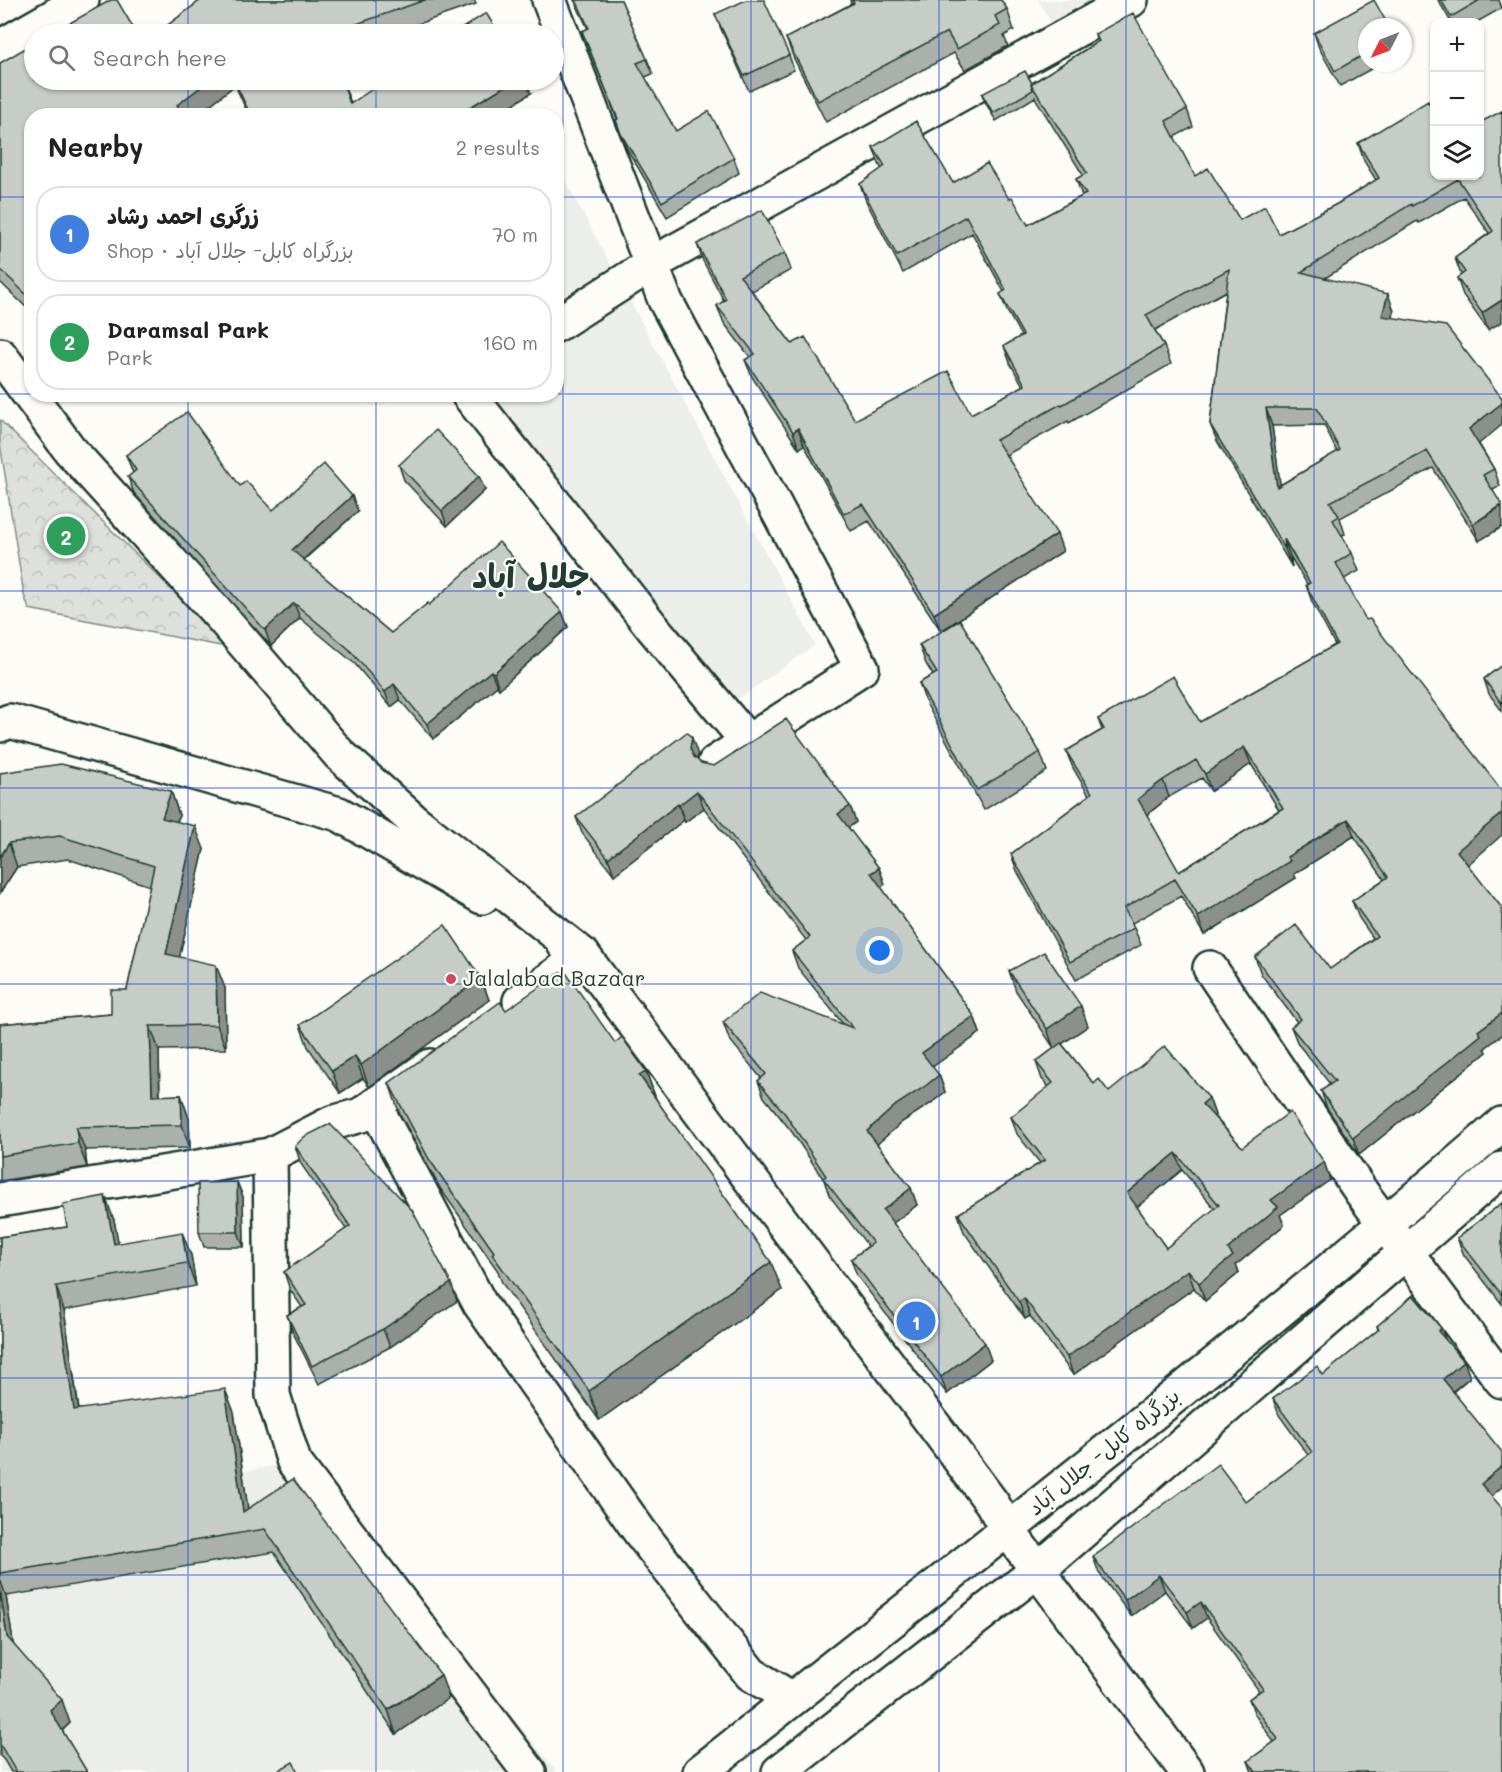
<!DOCTYPE html>
<meta charset="utf-8">
<style>
body{margin:0;font-family:Mali,"Playpen Sans Arabic",sans-serif;background:#f2f2f2;color:#222}
.controls{position:absolute;right:18px;top:18px;display:grid;overflow:hidden;border-radius:12px;box-shadow:0 2px 4px #0004}
.controls button{width:54px;height:54px;display:grid;place-items:center;padding:0;border:0;border-bottom:2px solid #e0e0e0;background:#fff;color:#222;font:30px sans-serif}
.compass{position:absolute;left:1358px;top:18px;width:54px;height:54px;border-radius:50%;background:#fff;box-shadow:0 2px 4px #0004;rotate:228deg}
.you{position:absolute;left:880px;top:951px;width:21px;height:21px;margin:-15px;border:4px solid #fff;border-radius:50%;background:#1a73e8;box-shadow:0 0 0 9px #1a73e833}
.badge{display:grid;place-items:center;width:39px;height:39px;border-radius:50%;background:#d1495b;color:#fff;font-size:20px;font-weight:700}
.pin{position:absolute;translate:-50% -50%;border:3px solid #fff;box-shadow:0 2px 6px #0006}
.list{margin:0;padding:0;list-style:none}
h2{display:flex;justify-content:space-between;align-items:center;height:78px;margin:0;padding:0 24px;font-size:26px}
h2 small{font-size:20px;font-weight:400;color:#767676}
.list li{display:grid;grid-template-columns:39px 1fr auto;gap:18px;align-items:center;box-sizing:border-box;height:96px;margin:0 12px 12px;padding:0 12px;border:2px solid #e0e0e0;border-radius:24px}
.list b{display:block;font-size:22px;white-space:nowrap}
.list p{margin:0;font-size:20px;white-space:nowrap;color:#767676}
.list em{font-size:20px;font-style:normal;color:#767676}
.icon{flex:none;width:33px;height:33px;fill:none;stroke:currentColor;stroke-width:2;stroke-linecap:round;stroke-linejoin:round}
.map{position:relative;flex:none;width:1502px;height:1772px;overflow:hidden}
.search{position:absolute;background:#fff;box-shadow:0 2px 4px #0004;left:24px;top:24px;width:540px;height:66px;display:flex;align-items:center;gap:15px;box-sizing:border-box;padding:0 21px;border-radius:33px;color:#767676;font-size:22px}
.panel{position:absolute;background:#fff;box-shadow:0 2px 4px #0004;left:24px;top:108px;width:540px;height:294px;border-radius:24px}
.map>svg:first-child{display:block}
</style>
<div class="map">
<svg width="1502" height="1772" viewBox="0 0 1502 1772">
<defs>
<pattern id="park-crowns" width="20" height="18" patternUnits="userSpaceOnUse" patternTransform="scale(1.5)"><rect width="20" height="18" fill="#dde0db"/><path d="M2 6a3 3 0 1 1 6 0M12 15a3 3 0 1 1 6 0" fill="none" stroke="#bdc1bd"/></pattern>
</defs>
<rect width="100%" height="100%" fill="#fdfcf7"/>
<filter id="ink" filterUnits="userSpaceOnUse"><feTurbulence type="fractalNoise" baseFrequency=".0167" numOctaves="2"/><feDisplacementMap in="SourceGraphic" scale="12" xChannelSelector="R" yChannelSelector="G"/><feConvolveMatrix kernelMatrix="1 2 1 2 8 2 1 2 1" color-interpolation-filters="sRGB"/></filter>
<g filter="url(#ink)">
<g fill="#eceee9">
<polygon points="1038,0 1096,0 1052,24"/>
<polygon points="557,165 815,645 730,705 473,395 556,394"/>
<polygon points="306,1460 557,1772 0,1772 0,1515"/>
</g>
<polygon fill="url(#park-crowns)" stroke="#7e8e88" stroke-width="1.5" points="0,420 231,648 29,609 24,595 0,443"/>
<g fill="none" stroke-linecap="round" stroke-linejoin="round">
<g stroke="#1f3d34" stroke-width="38">
<g id="minor">
<polyline points="549,0 665,300 862,668 715,763"/>
<polyline points="556,325 650,265 1131,0"/>
<polyline points="0,355 70,450 225,621 339,754 414,821 583,955 520,1001"/>
<polyline points="468,394 653,628 748,742"/>
<polyline points="0,725 10,721 339,814 482,897"/>
<polyline points="564,944 583,955 992,1503 1007,1529 1187,1772"/>
<polyline points="1210,968 1362,1193 1502,1381"/>
<polyline points="430,1066 361,1115 332,1123 270,1155 273,1395 294,1462 529,1772"/>
<polyline points="375,1106 480,1304 640,1532 751,1674 792,1699"/>
<polyline points="0,1200 270,1155"/>
</g>
</g>
<g stroke="#1f3d34" stroke-width="38">
<polyline id="major" points="0,47 82,0"/>
</g>
<g stroke="#1f3d34" stroke-width="38">
<g id="highway">
<path d="M700 1772C969 1559 1242 1349 1502 1124"/>
<polyline points="779,1772 1038,1570 1502,1169"/>
</g>
</g>
<use href="#minor" stroke="#fdfcf7" stroke-width="33"/>
<use href="#major" stroke="#fdfcf7" stroke-width="33"/>
<use href="#highway" stroke="#fdfcf7" stroke-width="33"/>
</g>
<g fill="#aab0ab" stroke="#1f3d34" stroke-width="1.5" fill-rule="evenodd">
<polygon points="201,0 474,0 476,4 389,34 156,34"/>
<polygon points="574,0 621,0 647,59 653,74 645,77 676,131 734,158 739,173 667,217 627,149 616,120 617,119 582,31 588,29"/>
<polygon points="850,0 1001,0 1007,9 1014,30 1004,36 1008,46 965,70 954,53 826,122 794,59 786,38 851,4"/>
<polygon points="1438,0 1499,0 1502,8 1477,22 1451,22"/>
<polygon points="715,14 789,55 794,70 749,91 721,29"/>
<polygon points="1367,27 1367,63 1382,63 1340,86 1319,48 1314,33"/>
<path d="M1095 34 1187 109 1193 127 1174 137 1195 176 1240 220 1279 234 1337 204 1376 180 1364 161 1358 143 1434 176 1502 111 1488 330 1463 295 1457 278 1461 275 1455 258 1489 233 1464 197 1419 223 1417 221 1325 278 1394 311 1393 318 1479 444 1494 469 1500 486 1493 490 1479 541 1433 468 1340 518 1345 534 1342 535 1352 553 1359 571 1344 579 1467 865 1502 908V1035L1485 1048 1487 1052 1359 1155 1327 1108 1321 1091 1330 1084 1298 1044 1291 1027 1297 1022 1261 974 1255 957 1330 969 1373 938 1359 918 1352 901 1384 879 1354 836 1294 874 1296 878 1204 935 1181 896 1132 923 1141 945 1076 980 1017 871 1011 854 1089 795 1073 768 1066 751 1102 730 1098 719 1200 722 1335 645 1312 602 1306 585 1307 584 1290 556 1292 567 1217 441 1210 424 1226 291 1155 330 1164 346 1171 364 1069 423 1068 421 1006 455 1063 551 941 631 869 521 851 531 804 445 799 449 752 377 745 360 750 357 724 323 717 306 724 301 703 261 697 244 785 253 791 270 752 291 792 344 855 420 971 414 1023 386 1010 363 1004 346 1021 336 1007 311 1000 294 1004 292 972 233 903 273 866 201 860 184 882 169 879 164 873 147 953 183 1009 199 1028 225 1082 196 1076 179 1083 175 1037 101 1035 97 996 121 985 102 982 94 1032 83 1097 42ZM1324 425 1337 452 1280 485 1272 426ZM1251 764 1279 810 1179 872 1147 815 1169 797 1202 778 1211 791Z"/>
<polygon points="0,63 34,80 342,80 351,103 531,93 495,116 249,116 235,85 196,116 32,116 32,313 0,282"/>
<polygon points="126,455 240,486 273,510 352,496 358,511 304,560 391,633 429,605 562,612 568,627 499,689 497,686 433,739 400,700 391,707 355,664 300,618 271,646 134,493 128,477 133,473"/>
<polygon points="399,465 485,490 447,526 404,480"/>
<polygon points="919,645 1040,752 1047,771 984,810 926,703 919,683 933,675 926,664"/>
<polygon points="1502,665 1502,711 1489,694 1484,679"/>
<polygon points="698,755 697,760 701,763 850,806 856,822 848,828 879,868 885,884 881,887 974,1016 980,1033 932,1067 939,1075 945,1092 930,1104 902,1122 877,1144 911,1188 917,1205 893,1223 991,1360 947,1394 857,1276 851,1259 868,1246 829,1195 824,1180 792,1132 764,1097 758,1081 761,1078 729,1039 723,1022 843,1024 798,968 792,951 806,940 704,808 685,822 684,820 614,875 582,833 576,817"/>
<polygon points="0,773 171,791 179,815 177,822 204,849 179,957 225,988 226,1049 159,1050 160,1096 181,1095 189,1119 190,1148 85,1150 87,1167 0,1181 0,1024 111,1014 127,990 150,886 68,859 17,867 0,893"/>
<path d="M1009 971 1088 1026 1062 1044 1094 1084 1109 1092 1209 1098 1215 1115 1214 1116 1242 1147 1324 1162 1330 1180 1280 1215 1284 1225 1236 1265 1239 1273 1205 1301 1194 1288 1073 1375 1030 1316 1025 1319 964 1232 958 1214 1040 1163 1017 1134 1011 1117 1049 1087 1042 1079 1036 1062 1054 1048 1016 991ZM1182 1170 1215 1209 1166 1248 1137 1207Z"/>
<polygon points="481,978 489,1000 369,1087 363,1078 340,1093 308,1047 300,1025"/>
<polygon points="506,1010 615,1043 646,1071 656,1099 782,1290 599,1420 502,1283 498,1271 440,1188 399,1112 389,1083"/>
<polygon points="295,1146 457,1301 390,1347 319,1384 293,1333 287,1315 302,1307 290,1290 284,1272 346,1229 301,1164"/>
<polygon points="237,1182 243,1197 244,1247 204,1247 199,1232"/>
<polygon points="1502,1203 1502,1304 1464,1255 1457,1238"/>
<polygon points="114,1220 118,1243 191,1255 196,1286 64,1310 79,1409 234,1412 248,1509 449,1698 396,1734 274,1552 6,1596 13,1644 70,1723 62,1731 87,1772 11,1772 4,1760 0,1756 0,1237"/>
<polygon points="1377,1326 1441,1328 1445,1339 1470,1377 1453,1392 1492,1496 1502,1772 1252,1772 1248,1761 1274,1742 1255,1715 1249,1699 1259,1691 1207,1618 1193,1628 1165,1591 1131,1616 1099,1573 1093,1557 1246,1502 1308,1455 1279,1415 1273,1399 1323,1375 1378,1330"/>
</g>
<g fill="#8b908b" stroke="#1f3d34" stroke-width="1.5">
<polygon points="210,80 233,80 235,85 196,116 181,116 177,105"/>
<polygon points="515,80 525,80 531,93 495,116 467,116 465,110"/>
<polygon points="1388,294 1394,311 1389,333 1382,316"/>
<polygon points="1502,300 1502,322 1488,330 1482,313"/>
<polygon points="1502,403 1502,425 1475,447 1469,429"/>
<polygon points="1266,408 1272,426 1283,504 1277,487"/>
<polygon points="798,428 804,445 799,449 793,432"/>
<polygon points="479,476 485,490 447,526 442,511"/>
<polygon points="352,496 358,511 297,565 292,550"/>
<polygon points="1502,506 1502,527 1479,541 1473,524"/>
<polygon points="1057,534 1063,551 941,631 934,614"/>
<polygon points="1284,539 1290,556 1292,567 1285,549"/>
<polygon points="294,603 300,618 271,646 265,630"/>
<polygon points="562,612 568,627 499,689 494,673"/>
<polygon points="491,671 497,686 433,739 427,724"/>
<polygon points="394,684 400,700 391,707 385,692"/>
<polygon points="692,738 698,755 696,765 690,748"/>
<polygon points="1244,747 1251,764 1211,791 1205,774"/>
<polygon points="1163,780 1169,797 1145,816 1138,799"/>
<polygon points="171,791 179,815 171,842 162,818"/>
<polygon points="697,791 704,808 685,822 679,805"/>
<polygon points="678,804 684,820 614,875 608,858"/>
<polygon points="850,806 856,822 844,831 838,814"/>
<polygon points="1502,813 1502,835 1463,869 1457,851"/>
<polygon points="1348,819 1354,836 1294,874 1296,878 1204,935 1198,917 1287,857"/>
<polygon points="195,826 204,849 175,977 166,954"/>
<polygon points="9,843 17,867 0,893 0,857"/>
<polygon points="879,868 885,884 877,890 871,873"/>
<polygon points="216,965 225,988 226,1049 217,1025"/>
<polygon points="481,978 489,1000 369,1087 361,1065"/>
<polygon points="1081,1006 1088,1026 1054,1049 1047,1029"/>
<polygon points="1502,1013 1502,1035 1485,1048 1487,1052 1359,1155 1353,1138 1478,1031"/>
<polygon points="974,1016 980,1033 928,1070 922,1053"/>
<polygon points="150,1026 159,1050 160,1120 152,1096"/>
<polygon points="355,1056 363,1078 340,1093 332,1071"/>
<polygon points="646,1071 656,1099 639,1075"/>
<polygon points="939,1075 945,1092 930,1104 902,1122 873,1148 867,1131 896,1105"/>
<polygon points="181,1095 189,1119 190,1148 182,1125"/>
<polygon points="1209,1098 1215,1115 1209,1121 1202,1104"/>
<polygon points="76,1127 85,1150 87,1167 78,1143"/>
<polygon points="1176,1153 1182,1170 1133,1210 1127,1193"/>
<polygon points="1324,1162 1330,1180 1280,1215 1284,1225 1236,1265 1239,1273 1205,1301 1199,1283 1228,1249 1271,1200"/>
<polygon points="237,1182 243,1197 244,1247 238,1232"/>
<polygon points="911,1188 917,1205 889,1226 883,1210"/>
<polygon points="105,1196 114,1220 123,1267 114,1244"/>
<polygon points="182,1232 191,1255 196,1286 187,1263"/>
<polygon points="771,1262 782,1290 599,1420 589,1391"/>
<polygon points="1188,1270 1194,1288 1073,1375 1067,1357"/>
<polygon points="451,1283 457,1301 390,1347 383,1329"/>
<polygon points="56,1286 64,1310 82,1433 74,1410"/>
<polygon points="1024,1298 1030,1316 1025,1319 1019,1302"/>
<polygon points="1441,1328 1447,1344 1438,1331"/>
<polygon points="985,1343 991,1360 947,1394 941,1377"/>
<polygon points="1464,1361 1470,1377 1448,1395 1443,1379"/>
<polygon points="225,1389 234,1412 251,1531 243,1512"/>
<polygon points="1502,1466 1502,1487 1487,1500 1481,1484"/>
<polygon points="1159,1575 1165,1591 1131,1616 1125,1600"/>
<polygon points="0,1579 6,1596 16,1661 7,1637 0,1589"/>
<polygon points="1201,1602 1207,1618 1193,1628 1187,1612"/>
<polygon points="441,1675 449,1698 396,1734 388,1710"/>
<polygon points="62,1700 70,1723 58,1734 50,1710"/>
</g>
<g fill="#c6cdc7" stroke="#1f3d34" stroke-width="1.5" fill-rule="evenodd">
<polygon points="111,0 117,0 137,34 50,34"/>
<polygon points="201,0 425,0 328,34 156,34"/>
<polygon points="576,0 621,0 647,59 637,63 676,131 709,111 734,158 662,202 621,134 616,120 618,119 582,31 589,28"/>
<polygon points="746,0 764,0 789,55 744,76 715,14"/>
<polygon points="852,0 1001,0 1007,9 995,16 1000,25 957,49 947,32 818,101 786,38 854,3"/>
<polygon points="1374,0 1389,27 1367,27 1367,53 1335,71 1314,33"/>
<polygon points="1441,0 1480,0 1451,17"/>
<polygon points="486,13 499,34 453,34"/>
<path d="M1133 13 1187 109 1166 121 1195 176 1208 168 1240 220 1265 206 1279 234 1337 204 1379 178 1358 143 1428 101 1434 111V176H1479V123L1502 111V300L1482 313 1457 278 1465 272 1455 258 1493 231 1458 179 1412 206 1411 204 1301 272 1388 294 1382 316 1446 326 1502 398V403L1469 429 1494 469 1483 475 1502 505 1473 524 1427 451 1330 502 1339 516 1333 520 1352 553 1336 563 1366 620 1370 619 1502 791V813L1457 851 1502 908V1013L1478 1031 1481 1035 1353 1138 1321 1091 1335 1081 1291 1027 1301 1019 1255 957 1296 925 1330 969 1377 936 1352 901 1388 877 1348 819 1287 857 1290 861 1198 917 1175 879 1124 908 1134 928 1070 962 1011 854 1092 793 1066 751 1104 729 1098 719 1173 676 1200 722 1337 644 1306 585 1310 583 1284 539 1285 549 1210 424 1229 269 1146 315 1164 346 1062 405 1061 404 996 440 1057 534 934 614 863 504 844 514 798 428 793 432 745 360 755 354 717 306 726 299 697 244 762 210 785 253 740 276 792 344 805 337 855 420 948 371 971 414 1025 385 1004 346 1023 335 1000 294 1006 290 966 216 897 256 860 184 885 166 873 147 916 121 953 183 987 163 1009 199 1012 197 1028 225 1086 194 1076 179 1087 173 1031 84 1099 41 1095 34ZM1266 408H1317L1340 450 1277 487ZM1244 747 1283 808 1179 872 1138 799 1163 780 1196 760 1205 774Z"/>
<polygon points="34,43 34,80 210,80 177,105 183,116 32,116 32,300 0,269 0,63"/>
<polygon points="1025,71 1032,83 1031,84 1033,90 993,113 982,94"/>
<polygon points="234,80 342,80 350,104 386,80 515,80 465,110 469,116 251,116"/>
<polygon points="187,412 240,486 246,481 273,510 324,464 352,496 292,550 391,633 428,603 429,605 499,542 562,612 494,673 491,671 427,724 394,684 385,692 349,649 294,603 265,630 128,477 136,470 126,455"/>
<polygon points="436,430 479,476 442,511 399,465"/>
<polygon points="960,620 1040,752 977,790 919,683 937,673 919,645"/>
<polygon points="1502,665 1502,704 1484,679"/>
<polygon points="786,719 850,806 838,814 879,868 871,873 974,1016 922,1053 939,1075 924,1087 896,1105 867,1131 911,1188 883,1210 985,1343 941,1377 851,1259 873,1243 823,1178 826,1176 786,1115 758,1081 766,1074 723,1022 760,993 853,1028 792,951 810,937 697,791 679,805 678,804 608,858 576,817 687,732 692,738 690,748 694,757 701,763 714,766"/>
<polygon points="61,764 171,791 162,818 195,826 166,954 216,965 217,1025 150,1026 152,1096 181,1095 182,1125 76,1127 78,1143 0,1156 0,1024 111,1014 111,990 127,990 154,866 60,836 9,843 0,857 0,773"/>
<polygon points="445,925 481,978 361,1065 355,1056 332,1071 300,1025"/>
<polygon points="1044,952 1081,1006 1047,1029 1009,971"/>
<polygon points="564,970 615,1043 622,1037 646,1071 639,1075 771,1262 589,1391 492,1254 494,1252 429,1159 389,1083 500,1002 506,1010"/>
<path d="M1061 1043 1094 1084 1099 1079 1109 1092 1165 1046 1209 1098 1202 1104 1242 1147 1290 1112 1324 1162 1271 1200 1278 1207 1228 1249 1233 1256 1199 1283 1188 1270 1067 1357 1024 1298 1019 1302 958 1214 1045 1160 1011 1117 1053 1083 1036 1062ZM1176 1153 1219 1205 1166 1248 1127 1193Z"/>
<polygon points="330,1124 412,1210 451,1283 383,1329 312,1366 287,1315 306,1305 284,1272 350,1226 295,1146 304,1137"/>
<polygon points="237,1182 238,1232 199,1232 198,1183"/>
<polygon points="105,1196 114,1244 182,1232 187,1263 56,1286 74,1410 225,1389 243,1512 293,1479 441,1675 388,1710 265,1529 0,1573 0,1237 67,1227 63,1204"/>
<polygon points="1502,1203 1502,1295 1457,1238"/>
<polygon points="1413,1295 1441,1328 1438,1331 1464,1361 1443,1379 1502,1452 1502,1466 1481,1484 1502,1508 1502,1772 1256,1772 1248,1761 1278,1739 1249,1699 1263,1689 1201,1602 1187,1612 1159,1575 1125,1600 1093,1557 1218,1464 1246,1502 1312,1452 1273,1399 1317,1366 1323,1375 1379,1329 1377,1326"/>
<polygon points="0,1589 7,1637 62,1700 50,1710 87,1772 16,1772 0,1744"/>
<polygon points="293,1762 298,1772 275,1772"/>
</g>
</g>
<path fill="none" stroke="#1d4ed8" stroke-width="1.5" stroke-opacity="0.55" d="M188 0V34M376 0V34M563 0V1772M751 0V1772M939 0V1772M1126 0V1772M1314 0V1772M188 80V116M376 80V116M0 197H32M556 197H1502M0 394H32M188 394V1772M376 394V1772M556 394H1502M0 591H1502M0 788H1502M0 984H1502M0 1181H1502M0 1378H1502M0 1575H1502"/>
<circle fill="#d1495b" stroke="#fdfcf7" stroke-width="2" cx="451" cy="979" r="6"/>
<g text-anchor="middle" stroke-width="4.5" stroke-linejoin="round" paint-order="stroke">
<g font-size="21" fill="#1f3d34" stroke="#fdfcf7" text-anchor="start">
<text x="463" y="986">Jalalabad Bazaar</text>
</g>
<g font-size="21" fill="#1f3d34" stroke="#fdfcf7">
<text transform="translate(1104 1452) rotate(-39)" y="7">بزرگراه کابل- جلال آباد</text>
</g>
<g font-size="33" font-weight="bold" fill="#1f3d34" stroke="#fdfcf7">
<text x="531" y="588">جلال آباد</text>
</g>
</g>
</svg>
<div class="controls">
<button>+</button>
<button>−</button>
<button><svg class="icon" aria-label="layers" viewBox="0 0 24 24"><path d="M12 4l9 5-9 5-9-5zM3 14l9 5 9-5"/></svg></button>
</div>
<svg class="compass" viewBox="-18 -18 36 36"><path d="M0-13l5 13h-10z" fill="#e53935"/><path d="M0 13l5-13h-10z" fill="#767676"/></svg>
<div class="you"></div>
<div class="pin badge" style="left:916px;top:1321px;background:#3f7fe0">1</div>
<div class="pin badge" style="left:66px;top:536px;background:#2e9e5b">2</div>
<div class="search"><svg class="icon" aria-label="search" viewBox="0 0 24 24"><circle cx="10" cy="10" r="6"/><path d="M15 15l6 6"/></svg>Search here</div>
<section class="panel">
<h2>Nearby<small>2 results</small></h2>
<ul class="list">
<li><span class="badge" style="background:#3f7fe0">1</span><div><b>زرگری احمد رشاد</b><p>Shop · بزرگراه کابل- جلال آباد</p></div><em>70 m</em></li>
<li><span class="badge" style="background:#2e9e5b">2</span><div><b>Daramsal Park</b><p>Park</p></div><em>160 m</em></li>
</ul>
</section>
</div>
